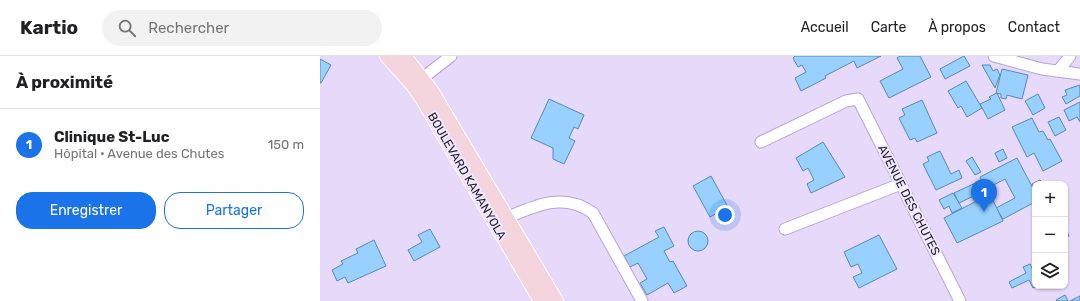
<!DOCTYPE html>
<html lang="fr">
<meta charset="utf-8">
<style>
body{margin:0;font-family:Rubik,sans-serif;background:#f2f2f2;color:#202124}
.controls{position:absolute;right:12px;bottom:12px;display:grid;overflow:hidden;border-radius:8px;box-shadow:0 1px 3px #0004}
.controls button{width:36px;height:36px;display:grid;place-items:center;padding:0;border:0;border-bottom:1px solid #e0e0e0;background:#fff;color:#202124;font:20px sans-serif}
.you{position:absolute;left:405px;top:159px;width:14px;height:14px;margin:-10px;border:3px solid #fff;border-radius:50%;background:#1a73e8;box-shadow:0 0 0 6px #1a73e833}
.badge{display:grid;place-items:center;width:26px;height:26px;border-radius:50%;background:#1a73e8;color:#fff;font-size:13px;font-weight:700}
.pin{position:absolute;translate:-50% -33px;filter:drop-shadow(0 1px 2px #0008)}
.pin::after{content:'';position:absolute;top:21px;width:14px;height:12px;background:inherit;clip-path:polygon(0 0,100% 0,50% 100%)}
.list{margin:0;padding:0;list-style:none}
h2{display:flex;justify-content:space-between;align-items:center;height:52px;margin:0;padding:0 16px;font-size:17px}
h2 small{font-size:13px;font-weight:400;color:#757577}
.list li{display:grid;grid-template-columns:26px 1fr auto;gap:12px;align-items:center;box-sizing:border-box;height:72px;padding:0 16px;border-top:1px solid #e0e0e0}
.list b{display:block;font-size:15px;white-space:nowrap}
.list p{margin:0;font-size:13px;white-space:nowrap;color:#757577}
.list em{font-size:13px;font-style:normal;color:#757577}
.actions{display:flex;gap:8px;padding:12px 16px}
.actions a{flex:1;padding:9px 0;border:1px solid #1a73e8;border-radius:16px;text-align:center;font-size:14px;color:#1a73e8}
.actions .main{background:#1a73e8;color:#fff}
.icon{flex:none;width:22px;height:22px;fill:none;stroke:currentColor;stroke-width:2;stroke-linecap:round;stroke-linejoin:round}
.map{position:relative;flex:none;width:760px;height:245px;overflow:hidden}
header{display:flex;align-items:center;gap:24px;box-sizing:border-box;height:56px;padding:0 20px;background:#fff;border-bottom:1px solid #e0e0e0}
header strong{font-size:19px}
nav{display:flex;gap:22px;margin-inline-start:auto;font-size:14px}
.search{width:280px;height:36px;background:#f2f2f2;display:flex;align-items:center;gap:10px;box-sizing:border-box;padding:0 14px;border-radius:22px;color:#757577;font-size:15px}
main{display:flex}
aside{flex:1;background:#fff}
.map>svg:first-child{display:block}
</style>
<header>
<strong>Kartio</strong>
<div class="search"><svg class="icon" aria-label="search" viewBox="0 0 24 24"><circle cx="10" cy="10" r="6"/><path d="M15 15l6 6"/></svg>Rechercher</div>
<nav><a>Accueil</a><a>Carte</a><a>À propos</a><a>Contact</a></nav>
</header>
<main>
<aside>
<h2>À proximité<small></small></h2>
<ul class="list">
<li><span class="badge">1</span><div><b>Clinique St-Luc</b><p>Hôpital · Avenue des Chutes</p></div><em>150 m</em></li>
</ul>
<div class="actions"><a class="main">Enregistrer</a><a>Partager</a></div>
</aside>
<div class="map">
<svg width="760" height="245" viewBox="0 0 760 245">
<rect width="100%" height="100%" fill="#e6d9f9"/>
<g fill="#98d1fe" stroke="#5a89ad">
<polygon points="475,0 561,0 537,12 534,5 505,20 506,22 481,35 475,22 486,16 482,9 478,11 473,2"/>
<polygon points="580,0 600,0 611,21 569,42 560,25 583,13 577,2"/>
<polygon points="644,0 650,10 625,23 620,13"/>
<polygon points="0,3 11,9 1,27 0,27"/>
<polygon points="662,9 670,9 673,15 677,13 680,19 675,32"/>
<polygon points="682,13 708,19 702,43 687,39 686,43 681,42 681,38 676,37"/>
<polygon points="646,25 662,52 647,61 641,50 638,52 628,35"/>
<polygon points="760,29 760,40 746,48 742,41 747,39 745,34"/>
<polygon points="677,37 685,54 668,63 660,48 671,43 669,41"/>
<polygon points="718,38 725,52 713,59 705,45"/>
<polygon points="229,43 264,59 258,73 254,71 249,82 255,85 244,108 233,103 233,92 211,82"/>
<polygon points="602,44 617,77 597,86 595,82 590,84 579,62 585,59 582,53"/>
<polygon points="760,46 760,66 757,61 749,65 744,54"/>
<polygon points="739,61 746,74 735,80 728,66"/>
<polygon points="712,62 719,76 723,75 728,84 730,83 742,105 723,115 714,97 707,101 692,71"/>
<polygon points="503,86 525,121 491,137 487,128 494,124 488,112 483,115 476,102"/>
<polygon points="683,93 687,102 679,106 675,97"/>
<polygon points="620,95 631,118 639,114 642,122 616,134 603,108 609,105 607,101"/>
<polygon points="652,101 661,116 655,119 646,105"/>
<polygon points="697,102 715,136 715,146 683,163 676,152 695,142 685,123 666,133 660,121"/>
<polygon points="391,120 408,151 390,161 373,130"/>
<polygon points="720,124 723,128 715,128 715,134 712,128"/>
<polygon points="660,125 664,135 639,147 634,137"/>
<polygon points="633,137 642,152 632,157 629,150 624,153 619,144"/>
<polygon points="670,138 683,165 637,187 624,162"/>
<polygon points="344,171 354,190 344,195 350,206 353,205 367,230 354,237 348,227 327,239 320,227 327,223 318,207 310,211 304,200 339,181 335,175"/>
<polygon points="745,172 749,180 745,183"/>
<polygon points="110,173 120,191 94,205 88,194 102,186 98,179"/>
<circle cx="378" cy="185" r="10"/>
<polygon points="559,179 577,213 539,232 533,221 542,217 538,208 531,211 524,196"/>
<polygon points="54,184 66,210 28,227 25,221 17,225 12,214 23,208 21,205 38,197 36,193"/>
<polygon points="710,208 715,218 715,230 717,230 713,232 709,224 692,232 689,226 706,217 703,211"/>
<polygon points="745,239 748,245 737,245 736,244"/>
<polygon points="760,240 760,245 750,245"/>
</g>
<g fill="none" stroke-linecap="round" stroke-linejoin="round">
<g stroke="#b7a3d6" stroke-width="13">
<g id="minor">
<polyline points="674,0 722,13 760,18"/>
<polyline points="738,15 750,0"/>
<polyline points="95,28 131,0"/>
<polyline points="441,86 526,45 538,43 640,245"/>
<path d="M179 165C211 152 241 134 273 157L322 245"/>
<polyline points="465,173 581,128"/>
</g>
</g>
<g stroke="#fff" stroke-width="16">
<g id="major">
<polyline points="67,0 93,29 102,42 221,245"/>
<polyline points="84,0 112,36 236,245"/>
</g>
</g>
<use href="#minor" stroke="#fff" stroke-width="11"/>
<use href="#major" stroke="#f5d5dd" stroke-width="14"/>
</g>
<g text-anchor="middle" stroke-width="4" stroke-linejoin="round" paint-order="stroke">
<g font-size="12" fill="#221a2d" stroke="#f1e9fe">
<text transform="translate(147 120) rotate(60)" y="4">BOULEVARD KAMANYOLA</text>
<text transform="translate(589 144) rotate(63)" y="4">AVENUE DES CHUTES</text>
</g>
</g>
</svg>
<div class="controls">
<button>+</button>
<button>−</button>
<button><svg class="icon" aria-label="layers" viewBox="0 0 24 24"><path d="M12 4l9 5-9 5-9-5zM3 14l9 5 9-5"/></svg></button>
</div>
<div class="you"></div>
<div class="pin badge" style="left:664px;top:156px">1</div>
</div>
</main>
